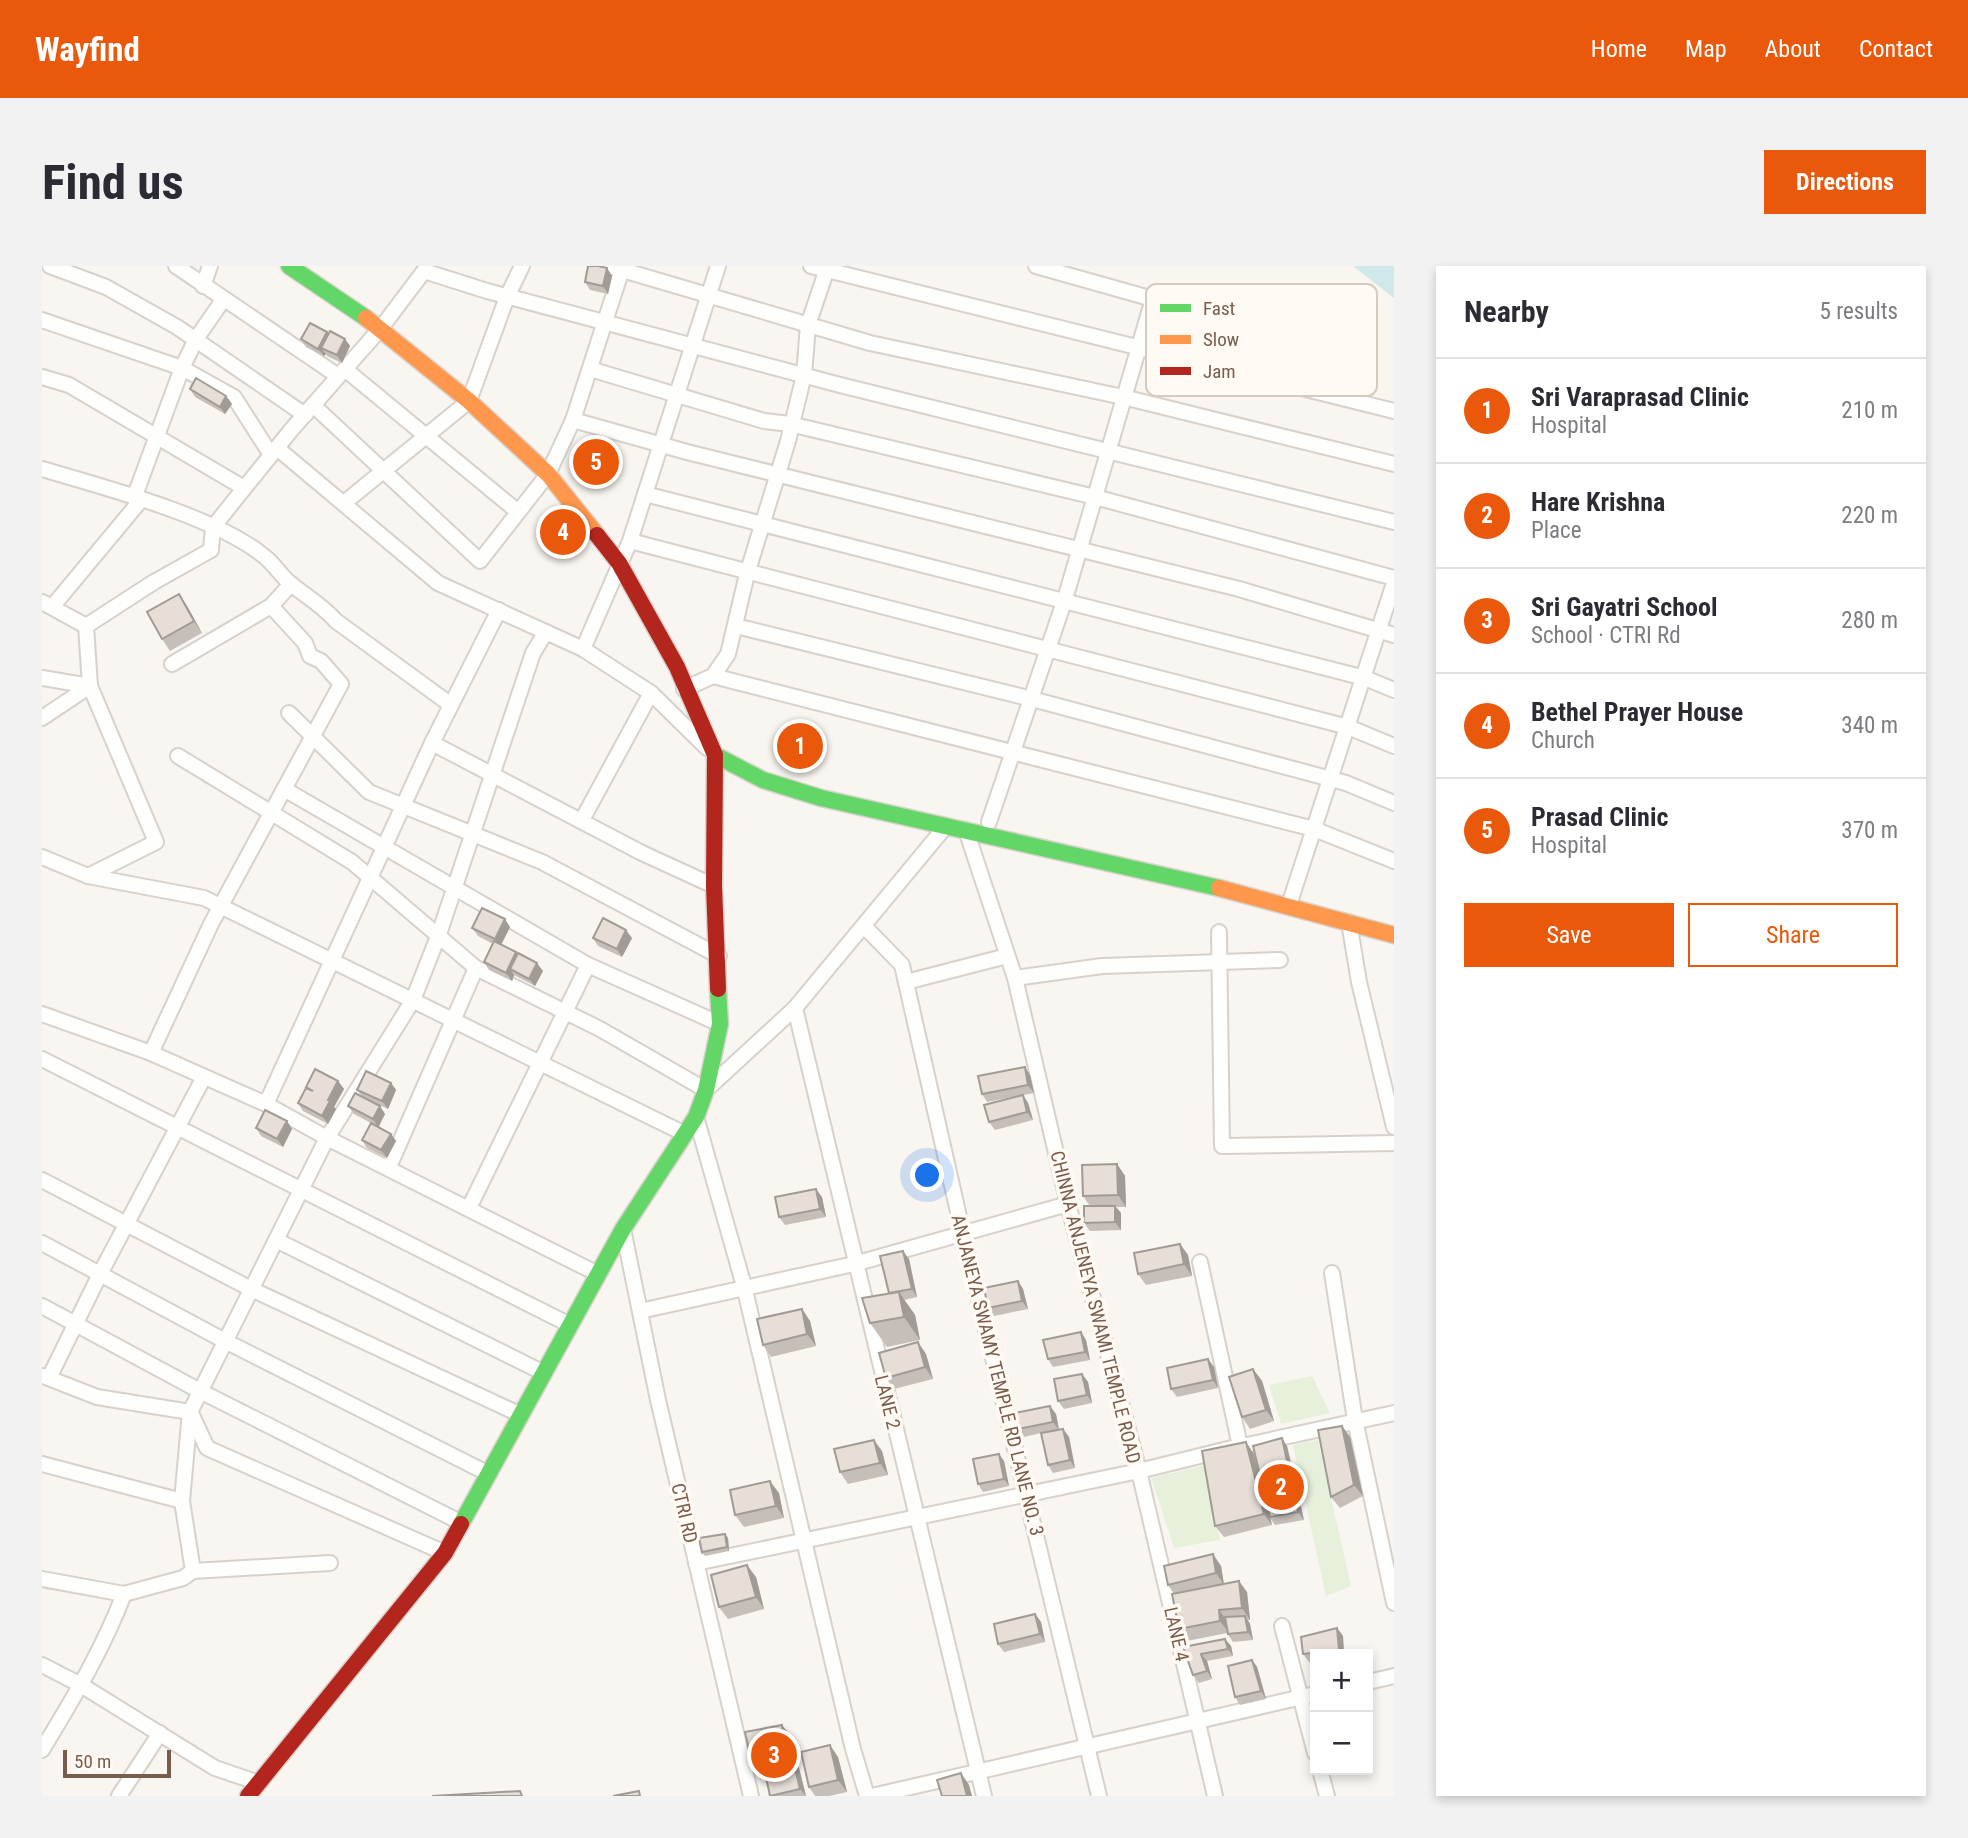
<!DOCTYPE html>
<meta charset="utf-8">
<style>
body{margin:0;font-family:"Roboto Condensed",sans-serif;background:#f2f2f3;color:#2b2b33}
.controls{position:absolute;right:21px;bottom:21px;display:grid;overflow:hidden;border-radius:0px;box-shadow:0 4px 10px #0003}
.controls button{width:63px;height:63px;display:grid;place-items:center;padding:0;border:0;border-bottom:2px solid #e1e1e2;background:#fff;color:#2b2b33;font:35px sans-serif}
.scale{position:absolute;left:21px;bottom:18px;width:108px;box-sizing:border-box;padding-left:7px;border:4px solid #7a5c4d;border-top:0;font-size:19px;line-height:24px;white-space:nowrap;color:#7a5c4d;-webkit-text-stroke:5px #fffaf3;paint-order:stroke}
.you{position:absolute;left:886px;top:910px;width:24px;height:24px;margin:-18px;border:5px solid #fff;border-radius:50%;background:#1a73e8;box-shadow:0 0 0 10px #1a73e833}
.badge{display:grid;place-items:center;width:46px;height:46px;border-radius:50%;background:#ea580c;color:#fff;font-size:23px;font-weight:700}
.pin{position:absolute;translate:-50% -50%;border:4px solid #fff;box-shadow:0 2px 7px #0006}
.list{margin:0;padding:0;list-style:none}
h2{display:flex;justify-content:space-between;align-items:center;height:91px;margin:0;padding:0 28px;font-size:30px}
h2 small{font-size:23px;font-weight:400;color:#7c7c81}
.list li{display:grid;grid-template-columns:46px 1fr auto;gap:21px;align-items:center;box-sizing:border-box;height:105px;padding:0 28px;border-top:2px solid #e1e1e2}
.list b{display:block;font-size:26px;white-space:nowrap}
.list p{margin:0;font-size:23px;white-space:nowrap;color:#7c7c81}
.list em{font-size:23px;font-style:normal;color:#7c7c81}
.actions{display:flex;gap:14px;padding:21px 28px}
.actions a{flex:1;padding:16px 0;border:2px solid #ea580c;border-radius:0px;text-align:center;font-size:24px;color:#ea580c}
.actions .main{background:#ea580c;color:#fff}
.map{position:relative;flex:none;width:1352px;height:1530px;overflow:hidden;border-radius:0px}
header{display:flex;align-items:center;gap:42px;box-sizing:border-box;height:98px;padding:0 35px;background:#ea580c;color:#fff}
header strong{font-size:33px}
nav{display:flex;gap:38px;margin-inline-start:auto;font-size:24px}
.intro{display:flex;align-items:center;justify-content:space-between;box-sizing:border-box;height:168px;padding:0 42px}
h1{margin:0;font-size:49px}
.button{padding:18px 32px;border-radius:0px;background:#ea580c;color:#fff;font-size:24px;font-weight:700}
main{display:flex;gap:42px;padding:0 42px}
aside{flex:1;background:#fff;border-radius:0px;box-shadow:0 4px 10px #0003}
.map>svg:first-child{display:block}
</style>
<header>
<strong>Wayfind</strong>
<nav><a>Home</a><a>Map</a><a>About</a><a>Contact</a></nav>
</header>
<div class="intro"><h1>Find us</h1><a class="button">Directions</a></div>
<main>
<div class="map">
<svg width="1352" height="1530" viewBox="0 0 1352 1530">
<rect width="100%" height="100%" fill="#f9f5f0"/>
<g fill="#e7f0db">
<polygon points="1270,1110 1288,1147 1239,1158 1227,1119"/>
<polygon points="1276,1174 1309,1320 1284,1330 1251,1179"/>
<polygon points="1164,1199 1178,1274 1132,1282 1109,1212"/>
</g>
<polygon fill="#d0e8ea" points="1311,0 1352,0 1352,32"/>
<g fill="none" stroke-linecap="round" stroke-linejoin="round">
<g stroke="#d7d1cb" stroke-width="18">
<g id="street">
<polyline points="8,0 64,21 135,61 263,149"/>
<polyline points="134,0 296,110"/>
<polyline points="567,0 828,77 1081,131 1352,198"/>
<polyline points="769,0 1352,145"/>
<polyline points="994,0 1111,33 1208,53 1309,85"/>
<polyline points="161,20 168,0"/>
<polyline points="0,54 140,102 192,131 229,189"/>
<polyline points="548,103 722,155 748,158 1053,231 1352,312"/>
<polyline points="304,104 475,245"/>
<polyline points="0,111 27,119 202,222"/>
<polyline points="271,139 438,295 506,208 531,154 581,0"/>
<polyline points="531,154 645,186 1197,323 1352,369"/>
<polyline points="235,182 396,317 541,383 588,275 676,0"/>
<path d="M0 203C61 221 176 251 223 291 233 299 239 310 249 318 265 331 280 339 294 355L409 439"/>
<polyline points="603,228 1323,412 1352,424"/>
<polyline points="92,232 140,102 154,73 181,34"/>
<polyline points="302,237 427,135 465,31 480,0"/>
<polyline points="588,275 1306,461 1352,480"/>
<polyline points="0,336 44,360 112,316 169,284 171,261 250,163 339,62 382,5 445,25 798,119 1352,256"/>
<polyline points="10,341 99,234"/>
<polyline points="694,360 990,433 1304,517 1352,537"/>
<polyline points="541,383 609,427 665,482"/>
<polyline points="130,398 229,340 249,318"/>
<polyline points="671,410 1272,563 1352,595"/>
<polyline points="0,412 48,420 114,576 46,610"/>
<polyline points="642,423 671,410 686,388 705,308 746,175 762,109 766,59 786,0"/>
<polyline points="247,447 327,526 500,596 677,690"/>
<polyline points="0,452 48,420 44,360"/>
<polyline points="390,477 600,587 672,620"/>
<polyline points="136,490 310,596 434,702 558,763 664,824 753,742 904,560"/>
<polyline points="242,523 546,699 427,942"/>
<polyline points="540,554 609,427"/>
<polyline points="947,556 1023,333 1111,33"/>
<polyline points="0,591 46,610 162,632 643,868"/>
<polyline points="1247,639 1352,317"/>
<polyline points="1307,656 1317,716 1352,861"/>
<polyline points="822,660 860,699 921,968 1057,1530"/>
<polyline points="1177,666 1180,880 1352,877"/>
<polyline points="546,699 678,758"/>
<polyline points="973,712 1060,700 1238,694"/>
<polyline points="864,716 965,690"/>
<polyline points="753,742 942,1530"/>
<polyline points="0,748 109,787 224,838 285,872 556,1008"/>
<polyline points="109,787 169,658 299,418 279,395 268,390 263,377 229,340"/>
<polyline points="0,793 528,1059"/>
<polyline points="224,838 390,477 457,344"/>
<polyline points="654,851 702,1020 811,1483 825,1530"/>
<polyline points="347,901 434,702"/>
<polyline points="0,914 209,1023 479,1149"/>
<polyline points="581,963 616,1134 709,1530"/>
<polyline points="234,974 502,1107"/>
<polyline points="0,977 183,1075 447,1208"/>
<polyline points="1158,996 1198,1180 1097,1205 1173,1530"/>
<polyline points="1290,1007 1313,1154 1352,1337"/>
<polyline points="0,1040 158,1125 420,1257"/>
<polyline points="598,1045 812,998 1026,938"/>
<polyline points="1,1110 55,1131 148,1146"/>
<polyline points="7,1112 58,1008 162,811"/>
<polyline points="149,1147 165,1182 403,1287"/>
<polyline points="1196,1181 1352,1147"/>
<polyline points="0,1198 140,1235"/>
<polyline points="654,1297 1097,1205 1026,938 973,712 924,564"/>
<polyline points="151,1305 140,1235 148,1146 285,872 371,734 397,668 491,387 504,366"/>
<polyline points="0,1313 82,1328 141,1312 151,1305 288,1297"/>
<polyline points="1240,1360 1273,1487"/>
<polyline points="0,1399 39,1419 173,1502 217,1517"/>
<polyline points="1326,1416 1352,1410"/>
<path d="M0 1484C31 1433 61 1383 82 1328"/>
<polyline points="1278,1504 1285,1530"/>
<polyline points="77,1530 118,1467"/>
<polyline points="830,1530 1273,1428"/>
</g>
</g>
<g stroke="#d9d2cb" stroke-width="19">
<g id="fast">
<polyline points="247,0 324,52"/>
<polyline points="673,489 721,514 779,532 1177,622"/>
<polyline points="419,1258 581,963 654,851 664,824 678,758 676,723"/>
</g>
</g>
<g stroke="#d9d2cb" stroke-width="19">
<g id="slow">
<polyline points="324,52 427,135 506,208 555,269"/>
<polyline points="1177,622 1352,669"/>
</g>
</g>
<g stroke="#d9d2cb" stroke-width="19">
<g id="jam">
<polyline points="555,269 577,297 635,401 673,489 672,620 676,723"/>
<polyline points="206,1530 403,1287 419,1258"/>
</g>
</g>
<use href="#street" stroke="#fefefd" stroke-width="14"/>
<use href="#fast" stroke="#63d668" stroke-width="16"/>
<use href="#slow" stroke="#ff974d" stroke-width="16"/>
<use href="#jam" stroke="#b3261e" stroke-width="16"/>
</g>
<g fill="#c6bfb9">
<polygon points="565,2 570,10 566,28 548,24 543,16"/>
<polygon points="286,68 303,73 308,80 300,97 285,90 284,88 282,90 264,81 259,73"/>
<polygon points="148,123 184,130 190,138 183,148 153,131"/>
<polygon points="145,340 160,367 128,385 120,373"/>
<polygon points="468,661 459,679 474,686 501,705 493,720 472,709 470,715 447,704 442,696 451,678 436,670 430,662"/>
<polygon points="551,672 590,672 580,691 556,680"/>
<polygon points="988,809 992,827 945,836 940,828"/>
<polygon points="296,815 302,823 292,841 294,843 286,858 261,845 256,837 265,823 264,821"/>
<polygon points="349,817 354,824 346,843 324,833 343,848 337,861 349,868 354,875 345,892 325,882 320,874 329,857 312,848 306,840 321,831 315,824"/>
<polygon points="981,829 986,837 991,854 953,864 947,856"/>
<polygon points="245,855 250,863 241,881 219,870 214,862"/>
<polygon points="1075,898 1083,910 1084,941 1074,941 1079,947 1079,964 1048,965 1042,957 1048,940 1041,930"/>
<polygon points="780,931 784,951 743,959 737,951"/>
<polygon points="1138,978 1146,989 1150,1010 1104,1019 1096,1008"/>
<polygon points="867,993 875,1031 862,1034 873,1049 878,1074 845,1081 828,1057"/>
<polygon points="976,1015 981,1023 986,1043 952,1050 946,1042"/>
<polygon points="760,1043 768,1055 774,1080 729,1091 721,1079"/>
<polygon points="1039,1066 1044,1074 1048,1094 1011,1101 1006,1093"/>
<polygon points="884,1088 891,1113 852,1123 844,1112"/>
<polygon points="1166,1093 1172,1101 1176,1122 1135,1131 1129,1123"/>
<polygon points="1211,1103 1220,1115 1232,1155 1208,1163 1200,1151"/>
<polygon points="1040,1108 1046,1116 1050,1137 1022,1143 1016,1135"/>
<polygon points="1014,1148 1017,1164 1021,1163 1027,1171 1033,1202 1011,1207 1006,1199 999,1167 982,1171 976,1163"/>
<polygon points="1300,1160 1308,1171 1321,1230 1298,1242 1289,1231"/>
<polygon points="1245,1180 1262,1254 1233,1259 1228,1252 1230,1259 1182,1271 1173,1260 1212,1188 1222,1228"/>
<polygon points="840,1185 846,1209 806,1218 798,1206"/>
<polygon points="962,1195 967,1220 941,1226 936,1218"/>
<polygon points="737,1227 742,1252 702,1261 693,1249"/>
<polygon points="683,1268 686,1272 687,1285 663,1290 660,1286"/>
<polygon points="1179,1300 1182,1318 1205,1326 1208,1354 1206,1354 1208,1358 1211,1374 1191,1376 1185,1367 1145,1375 1137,1363 1132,1328 1126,1319"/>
<polygon points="714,1311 722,1343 686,1353 677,1341"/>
<polygon points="993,1348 999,1356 1003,1376 962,1386 956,1378"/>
<polygon points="1295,1362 1301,1370 1302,1388 1273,1388 1273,1395 1267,1396 1261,1388"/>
<polygon points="1183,1373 1189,1380 1191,1390 1165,1395 1170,1413 1157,1417 1151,1409 1141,1381"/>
<polygon points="1210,1394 1215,1401 1224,1433 1198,1439 1193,1431"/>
<polygon points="749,1470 750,1495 757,1502 764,1530 728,1530 723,1508 718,1510 710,1498"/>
<polygon points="796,1491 805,1526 787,1530 773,1530 767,1521"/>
</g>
<g fill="#a19b96">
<polygon points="565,2 570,10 566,28 561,20"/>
<polygon points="285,66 291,74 279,82 284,88 282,90 276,83"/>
<polygon points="303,73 308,80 300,97 295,89"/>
<polygon points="184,130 190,138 183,148 178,141"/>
<polygon points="137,328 145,340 160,367 152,355"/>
<polygon points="463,653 468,661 458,681 453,673"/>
<polygon points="584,664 590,672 580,691 575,683"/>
<polygon points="474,686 480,694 468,703 472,709 470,715 464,707"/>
<polygon points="495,697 501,705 493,720 487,713"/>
<polygon points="983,801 988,809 992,827 986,819"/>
<polygon points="296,815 302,823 292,841 294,843 286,858 280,850 286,834"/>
<polygon points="349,817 354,824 346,843 340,835"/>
<polygon points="981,829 986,837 991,854 985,846"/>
<polygon points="338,840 343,848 336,861 331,853"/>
<polygon points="245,855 250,863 241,881 235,873"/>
<polygon points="349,868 354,875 345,892 339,884"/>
<polygon points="1075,898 1083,910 1084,941 1076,929"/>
<polygon points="774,923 780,931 784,951 778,943"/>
<polygon points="1073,940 1079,947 1079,964 1073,956"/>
<polygon points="1138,978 1146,989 1150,1010 1142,998"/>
<polygon points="861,985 867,993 875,1031 870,1023"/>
<polygon points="976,1015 981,1023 986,1043 980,1035"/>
<polygon points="857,1026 873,1049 878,1074 862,1051"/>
<polygon points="760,1043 768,1055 774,1080 765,1068"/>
<polygon points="1039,1066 1044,1074 1048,1094 1043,1086"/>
<polygon points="876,1076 884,1088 891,1113 883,1101"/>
<polygon points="1166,1093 1172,1101 1176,1122 1171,1114"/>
<polygon points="1211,1103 1220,1115 1232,1155 1224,1144"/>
<polygon points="1040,1108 1046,1116 1050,1137 1045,1129"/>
<polygon points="1008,1140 1014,1148 1017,1164 1011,1156"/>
<polygon points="1300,1160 1308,1171 1321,1230 1312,1219"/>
<polygon points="1021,1163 1027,1171 1033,1202 1028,1194"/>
<polygon points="1240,1172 1245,1180 1262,1254 1256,1246"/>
<polygon points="832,1174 840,1185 846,1209 838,1197"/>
<polygon points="1204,1176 1212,1188 1230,1259 1222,1248"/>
<polygon points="957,1188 962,1195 967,1220 962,1213"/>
<polygon points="728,1215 737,1227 742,1252 734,1240"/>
<polygon points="683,1268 686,1272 687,1285 685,1281"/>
<polygon points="1171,1288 1179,1300 1182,1319 1174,1307"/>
<polygon points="705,1299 714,1311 722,1343 714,1331"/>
<polygon points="1197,1315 1205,1326 1208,1354 1200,1342"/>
<polygon points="1177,1344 1185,1355 1187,1367 1178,1355"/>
<polygon points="993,1348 999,1356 1003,1376 998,1368"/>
<polygon points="1203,1350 1208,1358 1211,1374 1206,1366"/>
<polygon points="1295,1362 1301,1370 1302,1388 1299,1388 1297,1384"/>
<polygon points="1183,1373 1189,1380 1191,1390 1186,1383"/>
<polygon points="1159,1388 1165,1395 1170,1413 1165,1405"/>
<polygon points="1210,1394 1215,1401 1224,1433 1219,1425"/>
<polygon points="740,1459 749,1470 751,1501 743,1489"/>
<polygon points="788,1479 796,1491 805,1526 796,1514"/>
<polygon points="751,1494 757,1502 764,1530 758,1523"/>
<polygon points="919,1507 927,1519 930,1530 925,1530"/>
</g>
<g fill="#e6ded7" stroke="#a19b96" stroke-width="2">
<polygon points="546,0 556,0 565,2 561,20 543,16"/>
<polygon points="268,57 285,66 276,83 259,73"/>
<polygon points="288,65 303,73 295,89 279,82"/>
<polygon points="154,112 184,130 178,141 148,123"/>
<polygon points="137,328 152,355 120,373 105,346"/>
<polygon points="440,642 463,653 453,673 430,662"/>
<polygon points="561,652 584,664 575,683 551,672"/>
<polygon points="452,675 474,686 464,707 442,696"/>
<polygon points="476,687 495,697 487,713 468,703"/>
<polygon points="983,801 986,819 940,828 936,810"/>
<polygon points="273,803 296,815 286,834 288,835 280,850 256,837 264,822 271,825 264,821"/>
<polygon points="324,805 349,817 340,835 315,824"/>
<polygon points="313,827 338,840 331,853 306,840"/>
<polygon points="981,829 985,846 947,856 942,839"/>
<polygon points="223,844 245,855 235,873 214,862"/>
<polygon points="329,857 349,868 339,884 320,874"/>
<polygon points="1075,898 1076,929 1041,930 1040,899"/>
<polygon points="774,923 778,943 737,951 733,931"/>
<polygon points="1042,940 1073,940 1073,956 1042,957"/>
<polygon points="1138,978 1142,998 1096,1008 1092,987"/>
<polygon points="861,985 870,1023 847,1027 838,990"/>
<polygon points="976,1015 980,1035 946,1042 942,1022"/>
<polygon points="857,1026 862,1051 828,1057 820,1032"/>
<polygon points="760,1043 765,1068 721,1079 715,1053"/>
<polygon points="1039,1066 1043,1086 1006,1093 1001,1074"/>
<polygon points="876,1076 883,1101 844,1112 837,1087"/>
<polygon points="1166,1093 1171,1114 1129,1123 1125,1102"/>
<polygon points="1211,1103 1224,1144 1200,1151 1187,1111"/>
<polygon points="1040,1108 1045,1129 1016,1135 1012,1113"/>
<polygon points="1008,1140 1011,1156 976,1163 973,1147"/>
<polygon points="1300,1160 1312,1219 1289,1231 1276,1164"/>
<polygon points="1021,1163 1028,1194 1006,1199 999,1167"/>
<polygon points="1240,1172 1256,1246 1228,1251 1211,1180"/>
<polygon points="832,1174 838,1197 798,1206 792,1183"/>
<polygon points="1204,1176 1222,1248 1173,1260 1160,1185"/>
<polygon points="957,1188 962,1213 936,1218 931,1193"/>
<polygon points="728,1215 734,1240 693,1249 688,1224"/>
<polygon points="683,1268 685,1281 660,1286 657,1272"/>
<polygon points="1171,1288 1174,1307 1126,1319 1122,1300"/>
<polygon points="705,1299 714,1331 677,1341 669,1309"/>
<polygon points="1197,1315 1200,1342 1177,1344 1178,1355 1137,1363 1130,1328"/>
<polygon points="993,1348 998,1368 956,1378 952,1358"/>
<polygon points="1203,1350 1206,1366 1186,1368 1183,1351"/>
<polygon points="1295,1362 1297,1384 1261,1388 1259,1371"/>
<polygon points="1183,1373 1186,1383 1159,1388 1165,1405 1151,1409 1141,1381"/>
<polygon points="1210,1394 1219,1425 1193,1431 1186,1400"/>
<polygon points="740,1459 743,1489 710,1498 703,1466"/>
<polygon points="788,1479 796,1514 767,1521 759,1486"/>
<polygon points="751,1494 758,1523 728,1530 722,1502"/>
<polygon points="919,1507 925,1530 900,1530 895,1514"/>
<polygon points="478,1525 480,1530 390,1530"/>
<polygon points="597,1525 598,1530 571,1530"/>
</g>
<g text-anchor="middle" stroke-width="7" stroke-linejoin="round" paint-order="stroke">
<g font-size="19" fill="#7a5c4d" stroke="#fffaf3">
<text transform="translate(1054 1041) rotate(76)" y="7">CHINNA ANJENEYA SWAMI TEMPLE ROAD</text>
<text transform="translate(956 1109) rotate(76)" y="7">ANJANEYA SWAMY TEMPLE RD LANE NO. 3</text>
<text transform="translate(846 1136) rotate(76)" y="7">LANE 2</text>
<text transform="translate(643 1247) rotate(77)" y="7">CTRI RD</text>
<text transform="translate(1135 1368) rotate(77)" y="7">LANE 4</text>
</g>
</g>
<rect x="1104" y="18" width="231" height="112" rx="10" fill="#fffaf3" stroke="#d7cbc1" stroke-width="2"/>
<rect x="1118" y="38" width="31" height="8" fill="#63d668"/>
<rect x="1118" y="69" width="31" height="9" fill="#ff974d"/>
<rect x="1118" y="101" width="31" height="8" fill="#b3261e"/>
<g font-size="19" fill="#7a5c4d">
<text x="1161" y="49">Fast</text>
<text x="1161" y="80">Slow</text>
<text x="1161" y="112">Jam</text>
</g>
</svg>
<div class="controls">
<button>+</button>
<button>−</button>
</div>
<div class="scale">50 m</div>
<div class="you"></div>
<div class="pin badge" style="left:758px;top:480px">1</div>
<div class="pin badge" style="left:1239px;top:1221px">2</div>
<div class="pin badge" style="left:732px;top:1489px">3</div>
<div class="pin badge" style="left:521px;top:266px">4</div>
<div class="pin badge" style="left:554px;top:196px">5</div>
</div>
<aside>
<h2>Nearby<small>5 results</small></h2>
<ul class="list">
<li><span class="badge">1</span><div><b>Sri Varaprasad Clinic</b><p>Hospital</p></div><em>210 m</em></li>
<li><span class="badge">2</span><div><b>Hare Krishna</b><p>Place</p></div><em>220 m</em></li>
<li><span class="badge">3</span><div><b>Sri Gayatri School</b><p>School · CTRI Rd</p></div><em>280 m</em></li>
<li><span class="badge">4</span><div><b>Bethel Prayer House</b><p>Church</p></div><em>340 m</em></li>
<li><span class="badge">5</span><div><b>Prasad Clinic</b><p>Hospital</p></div><em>370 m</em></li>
</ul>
<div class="actions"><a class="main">Save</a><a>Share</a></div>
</aside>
</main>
